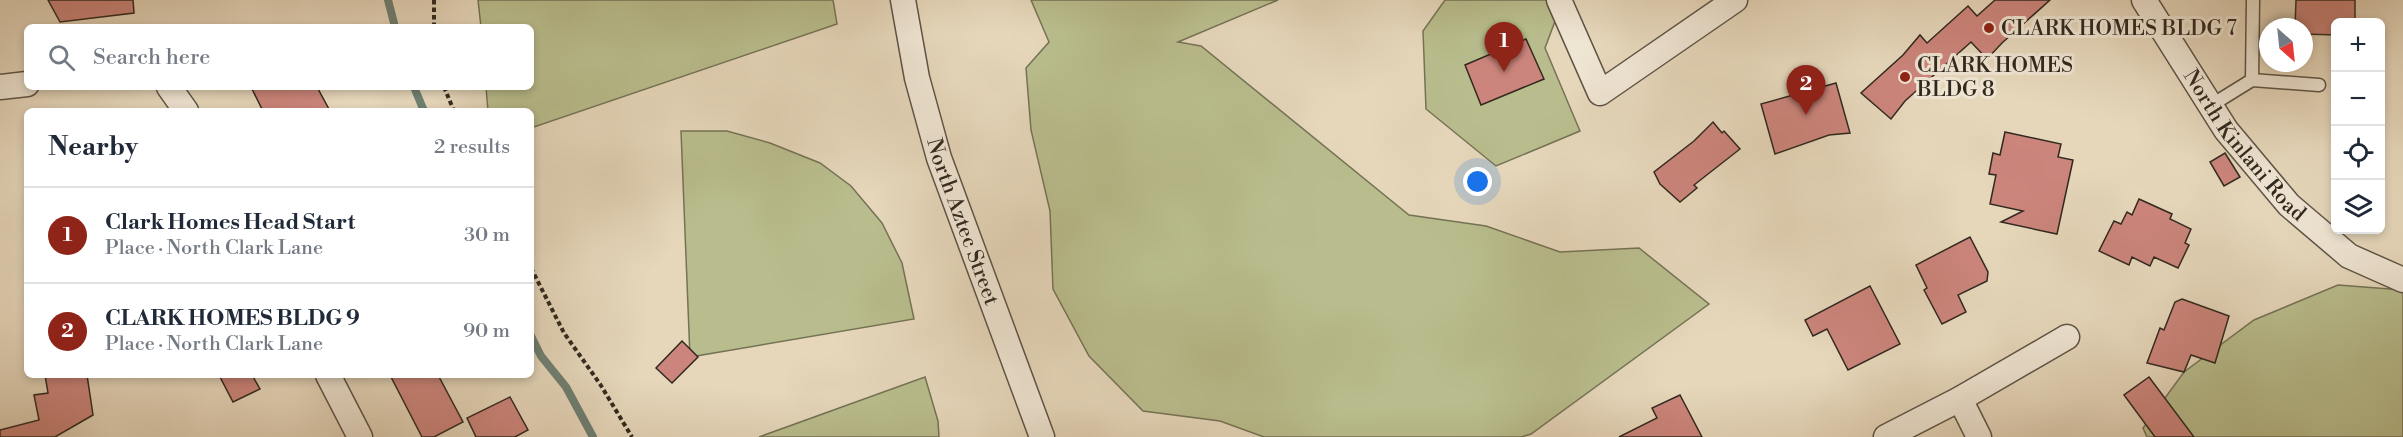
<!DOCTYPE html>
<meta charset="utf-8">
<style>
body{margin:0;font-family:"Libre Bodoni",serif;background:#f2f2f3;color:#1f2937}
.controls{position:absolute;right:18px;top:18px;display:grid;overflow:hidden;border-radius:9px;box-shadow:0 3px 9px #0003}
.controls button{width:54px;height:54px;display:grid;place-items:center;padding:0;border:0;border-bottom:2px solid #e0e1e3;background:#fff;color:#1f2937;font:30px sans-serif}
.compass{position:absolute;left:2259px;top:18px;width:54px;height:54px;border-radius:50%;background:#fff;box-shadow:0 3px 9px #0003;rotate:153deg}
.you{position:absolute;left:1478px;top:182px;width:21px;height:21px;margin:-15px;border:4px solid #fff;border-radius:50%;background:#1a73e8;box-shadow:0 0 0 9px #1a73e833}
.badge{display:grid;place-items:center;width:39px;height:39px;border-radius:50%;background:#8f2418;color:#fff;font-size:20px;font-weight:700}
.pin{position:absolute;translate:-50% -50px;filter:drop-shadow(0 2px 3px #0008)}
.pin::after{content:'';position:absolute;top:32px;width:21px;height:18px;background:inherit;clip-path:polygon(0 0,100% 0,50% 100%)}
.list{margin:0;padding:0;list-style:none}
h2{display:flex;justify-content:space-between;align-items:center;height:78px;margin:0;padding:0 24px;font-size:26px}
h2 small{font-size:20px;font-weight:400;color:#747a83}
.list li{display:grid;grid-template-columns:39px 1fr auto;gap:18px;align-items:center;box-sizing:border-box;height:96px;padding:0 24px;border-top:2px solid #e0e1e3}
.list b{display:block;font-size:22px;white-space:nowrap}
.list p{margin:0;font-size:20px;white-space:nowrap;color:#747a83}
.list em{font-size:20px;font-style:normal;color:#747a83}
.icon{flex:none;width:33px;height:33px;fill:none;stroke:currentColor;stroke-width:2;stroke-linecap:round;stroke-linejoin:round}
.map{position:relative;flex:none;width:2403px;height:437px;overflow:hidden}
.search{position:absolute;background:#fff;box-shadow:0 3px 9px #0003;left:24px;top:24px;width:510px;height:66px;display:flex;align-items:center;gap:15px;box-sizing:border-box;padding:0 21px;border-radius:9px;color:#747a83;font-size:22px}
.panel{position:absolute;background:#fff;box-shadow:0 3px 9px #0003;left:24px;top:108px;width:510px;height:270px;border-radius:9px}
.map>svg:first-child{display:block}
</style>
<div class="map">
<svg width="2403" height="437" viewBox="0 0 2403 437">
<rect width="100%" height="100%" fill="#e6d7bb"/>
<filter id="stains"><feTurbulence type="fractalNoise" baseFrequency=".00333" numOctaves="4"/><feColorMatrix values="0 0 0 0 .2 0 0 0 0 .09 0 0 0 0 .02 0 0 0 .5 -.17"/></filter>
<radialGradient id="worn" r=".72"><stop offset=".6" stop-color="#630" stop-opacity="0"/><stop offset="1" stop-color="#630" stop-opacity=".3"/></radialGradient>
<g fill="#b9bd8d" stroke="#757356" stroke-width="1.5">
<polygon points="478,0 833,0 837,24 531,128 531,111 488,111 486,87 531,87 531,27 481,27"/>
<polygon points="1031,0 1278,0 1178,42 1201,46 1409,215 1486,226 1560,252 1639,248 1709,304 1531,434 1521,437 1264,437 1220,421 1143,411 1089,356 1053,289 1050,211 1031,130 1026,68 1049,42"/>
<polygon points="1445,0 1563,0 1545,48 1580,131 1496,166 1426,109 1423,31"/>
<polygon points="681,131 727,131 770,143 820,163 851,186 882,223 902,263 914,319 690,357"/>
<polygon points="2338,285 2403,290 2403,437 2147,437 2143,428 2184,372 2254,320"/>
<polygon points="925,377 938,421 939,437 759,437"/>
</g>
<g fill="none" stroke-linecap="round" stroke-linejoin="round">
<g stroke="#6e8073" stroke-width="8">
<polyline points="388,0 395,27"/>
<polyline points="414,87 424,111"/>
<polyline points="531,336 541,356 566,387 593,437"/>
</g>
</g>
<g fill="#cc857c" stroke="#31291f" stroke-width="1.5">
<polygon points="48,0 133,0 134,13 60,22"/>
<polygon points="1995,0 2050,0 2002,43 1987,59 1971,42 1905,101 1891,119 1861,93 1903,55 1920,35 1927,43 1968,6 1977,16"/>
<polygon points="2296,0 2355,0 2355,22 2336,22 2336,35 2304,34 2304,27 2295,27"/>
<polygon points="1526,39 1544,79 1481,105 1465,65"/>
<polygon points="1836,83 1850,133 1829,135 1775,154 1761,104"/>
<polygon points="251,87 317,87 330,111 263,111"/>
<polygon points="1713,122 1722,133 1724,131 1740,149 1694,185 1697,188 1680,202 1660,184 1654,172 1694,141"/>
<polygon points="2005,132 2061,144 2058,157 2073,160 2057,234 2001,222 2023,211 1990,204 1996,175 1989,174 1993,153 2000,155"/>
<polygon points="2225,153 2240,177 2224,186 2210,162"/>
<polygon points="2139,199 2172,214 2170,219 2191,229 2185,243 2189,245 2178,268 2154,257 2150,266 2132,257 2129,265 2099,251 2114,221 2121,224 2127,212 2132,215"/>
<polygon points="1970,237 1988,272 1987,281 1958,295 1966,312 1942,324 1924,290 1927,288 1916,265"/>
<polygon points="1870,286 1900,344 1848,370 1827,329 1813,336 1805,320"/>
<polygon points="2182,299 2229,316 2215,363 2191,355 2184,372 2147,363 2160,328 2164,330 2175,302"/>
<polygon points="682,341 698,357 672,383 656,368"/>
<polygon points="45,375 87,375 93,415 55,437 0,437 0,430 39,420 34,395 48,393"/>
<polygon points="219,375 252,375 260,389 233,402"/>
<polygon points="390,375 438,375 463,422 434,437 422,437"/>
<polygon points="2149,377 2194,437 2155,437 2124,395"/>
<polygon points="1680,395 1702,437 1619,437 1657,418 1652,408"/>
<polygon points="510,397 528,430 515,437 476,437 467,418"/>
</g>
<g fill="none" stroke-linecap="round" stroke-linejoin="round">
<g stroke="#5e5446" stroke-width="15">
<g id="lane">
<polyline points="2252,80 2253,0"/>
<polyline points="2210,106 2252,80 2319,85"/>
</g>
</g>
<g stroke="#5e5446" stroke-width="27">
<g id="street">
<path id="s1" d="M903 0 917 78 939 158 1042 437"/>
<polyline points="1559,0 1600,93 1735,0"/>
<path id="s2" d="M2144 0 2226 130 2289 205 2349 256 2403 280"/>
<polyline points="0,87 27,84"/>
<polyline points="169,87 186,111"/>
<polyline points="328,375 360,437"/>
<polyline points="1960,399 1979,437"/>
<polyline points="1886,437 1960,399 2067,337"/>
</g>
</g>
<g stroke="#31291f" stroke-width="4" stroke-dasharray="4.5 3" stroke-linecap="butt">
<polyline points="434,0 434,27"/>
<polyline points="444,87 454,111"/>
<polyline points="531,268 564,333 600,384 632,437"/>
</g>
<use href="#lane" stroke="#efe5d3" stroke-width="12"/>
<use href="#street" stroke="#efe5d3" stroke-width="24"/>
</g>
<g fill="#8f2418" stroke="#efe5d3" stroke-width="2">
<circle cx="1989" cy="28" r="6"/>
<circle cx="1905" cy="77" r="6"/>
</g>
<g text-anchor="middle" stroke-width="6" stroke-linejoin="round" paint-order="stroke">
<g font-size="21" fill="#31291f" stroke="#efe5d3" text-anchor="start">
<text x="2001" y="35">CLARK HOMES BLDG 7</text>
<text x="1917" y="72">CLARK HOMES<tspan x="1917" dy="24">BLDG 8</tspan></text>
</g>
<g font-size="21" fill="#31291f" stroke="#efe5d3">
<text dy="7" stroke="none"><textPath href="#s2" startOffset="177">North Kinlani Road</textPath></text>
<text dy="7" stroke="none"><textPath href="#s1" startOffset="230">North Aztec Street</textPath></text>
</g>
</g>
<rect width="100%" height="100%" filter="url(#stains)"/>
<rect width="100%" height="100%" fill="url(#worn)"/>
</svg>
<div class="controls">
<button>+</button>
<button>−</button>
<button><svg class="icon" aria-label="locate" viewBox="0 0 24 24"><circle cx="12" cy="12" r="6"/><path d="M12 2v4M12 18v4M2 12h4M18 12h4"/></svg></button>
<button><svg class="icon" aria-label="layers" viewBox="0 0 24 24"><path d="M12 4l9 5-9 5-9-5zM3 14l9 5 9-5"/></svg></button>
</div>
<svg class="compass" viewBox="-18 -18 36 36"><path d="M0-13l5 13h-10z" fill="#e53935"/><path d="M0 13l5-13h-10z" fill="#747a83"/></svg>
<div class="you"></div>
<div class="pin badge" style="left:1504px;top:72px">1</div>
<div class="pin badge" style="left:1806px;top:115px">2</div>
<div class="search"><svg class="icon" aria-label="search" viewBox="0 0 24 24"><circle cx="10" cy="10" r="6"/><path d="M15 15l6 6"/></svg>Search here</div>
<section class="panel">
<h2>Nearby<small>2 results</small></h2>
<ul class="list">
<li><span class="badge">1</span><div><b>Clark Homes Head Start</b><p>Place · North Clark Lane</p></div><em>30 m</em></li>
<li><span class="badge">2</span><div><b>CLARK HOMES BLDG 9</b><p>Place · North Clark Lane</p></div><em>90 m</em></li>
</ul>
</section>
</div>
